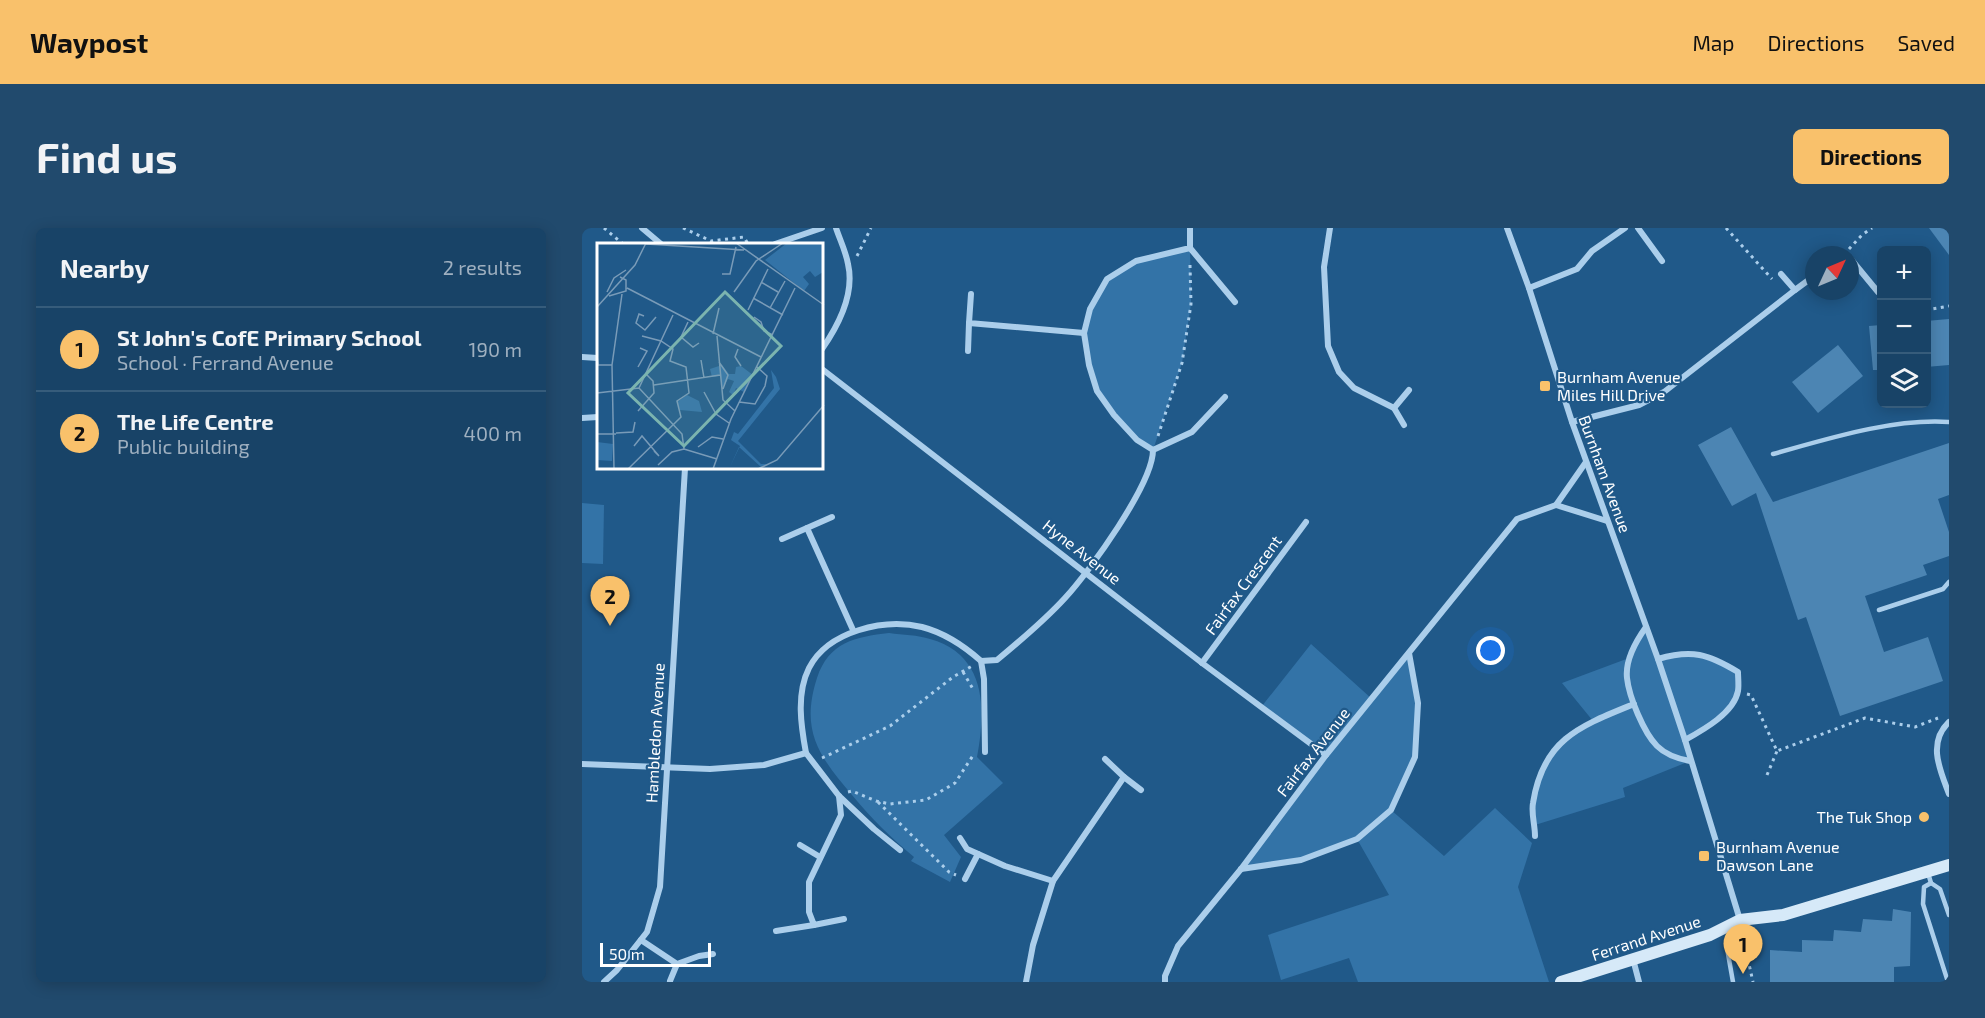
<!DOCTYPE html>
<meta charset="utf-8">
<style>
body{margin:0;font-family:"Exo 2",sans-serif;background:#214a6d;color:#f1f3f6}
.controls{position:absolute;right:18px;top:18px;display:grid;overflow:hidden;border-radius:9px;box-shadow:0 3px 15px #0003}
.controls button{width:54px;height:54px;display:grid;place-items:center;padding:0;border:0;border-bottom:2px solid #365c7b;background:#184367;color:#f1f3f6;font:30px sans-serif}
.compass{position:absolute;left:1223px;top:18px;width:54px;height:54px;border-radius:50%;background:#184367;box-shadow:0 3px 15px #0003;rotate:46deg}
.scale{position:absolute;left:18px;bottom:15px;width:111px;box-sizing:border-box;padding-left:6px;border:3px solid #fff;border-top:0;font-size:16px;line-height:21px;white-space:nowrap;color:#fff;-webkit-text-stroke:4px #205989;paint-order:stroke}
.you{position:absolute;left:909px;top:423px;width:21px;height:21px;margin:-15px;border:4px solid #fff;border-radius:50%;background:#1a73e8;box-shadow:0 0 0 9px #1a73e833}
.badge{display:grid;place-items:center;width:39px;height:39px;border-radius:50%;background:#f9c16b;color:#111;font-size:20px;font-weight:700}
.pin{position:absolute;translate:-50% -50px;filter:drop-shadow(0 2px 3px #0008)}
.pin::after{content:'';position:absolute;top:32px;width:21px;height:18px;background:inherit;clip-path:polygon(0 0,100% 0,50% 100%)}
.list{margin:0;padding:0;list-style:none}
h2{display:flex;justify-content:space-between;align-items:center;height:78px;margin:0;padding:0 24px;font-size:26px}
h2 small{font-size:20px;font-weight:400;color:#9fb0c0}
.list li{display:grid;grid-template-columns:39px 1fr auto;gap:18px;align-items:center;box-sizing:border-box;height:84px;padding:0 24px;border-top:2px solid #365c7b}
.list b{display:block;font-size:22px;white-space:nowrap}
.list p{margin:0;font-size:20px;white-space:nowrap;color:#9fb0c0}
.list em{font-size:20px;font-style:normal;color:#9fb0c0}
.icon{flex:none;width:33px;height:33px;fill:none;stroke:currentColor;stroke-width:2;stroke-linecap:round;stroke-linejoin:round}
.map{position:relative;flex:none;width:1367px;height:754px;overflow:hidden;border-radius:9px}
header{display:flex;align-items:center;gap:36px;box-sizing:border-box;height:84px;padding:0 30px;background:#f9c16b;color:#111}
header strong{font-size:28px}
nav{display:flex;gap:33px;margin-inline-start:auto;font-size:21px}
.intro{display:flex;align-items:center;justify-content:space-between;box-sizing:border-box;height:144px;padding:0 36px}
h1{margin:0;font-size:42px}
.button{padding:15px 27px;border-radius:9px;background:#f9c16b;color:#111;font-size:21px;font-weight:700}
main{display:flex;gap:36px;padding:0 36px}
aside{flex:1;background:#184367;border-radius:9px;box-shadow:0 3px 15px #0003}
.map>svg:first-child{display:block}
</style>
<header>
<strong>Waypost</strong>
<nav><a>Map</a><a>Directions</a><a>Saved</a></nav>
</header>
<div class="intro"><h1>Find us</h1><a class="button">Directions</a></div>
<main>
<aside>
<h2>Nearby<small>2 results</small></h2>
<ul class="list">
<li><span class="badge">1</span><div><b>St John's CofE Primary School</b><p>School · Ferrand Avenue</p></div><em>190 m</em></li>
<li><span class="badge">2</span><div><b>The Life Centre</b><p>Public building</p></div><em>400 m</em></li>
</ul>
</aside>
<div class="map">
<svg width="1367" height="754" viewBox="0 0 1367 754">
<rect width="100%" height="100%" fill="#205989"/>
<g fill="#3373a7">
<polygon points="608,20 609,76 600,135 571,222 555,212 515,163 502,105 508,81 525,51 554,33"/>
<polygon points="0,275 22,277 21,336 0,335"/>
<polygon points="1064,399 1076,431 1119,426 1156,444 1156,464 1143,486 1103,512 1108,533 1041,560 1043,569 953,597 950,577 960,539 980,512 1011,493 980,455 1047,430"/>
<path d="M307 405C321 407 336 407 348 411 405 427 404 482 395 529L421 555 362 607 379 629 368 654 329 633 332 629C309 610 289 590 270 567 237 528 218 503 235 450 247 414 273 409 307 405Z"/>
<polygon points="729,416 790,471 827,425 836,475 833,529 809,582 862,628 913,580 950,615 936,659 967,754 776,754 767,730 699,752 686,707 807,667 775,611 719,632 659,641 744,527 680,478"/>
</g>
<g fill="#4c85b3">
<polygon points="1347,0 1367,0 1367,27"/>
<polygon points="1367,91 1367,137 1344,139 1344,93"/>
<polygon points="1299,97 1299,142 1291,142 1287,98"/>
<polygon points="1256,117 1281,148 1236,185 1210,154"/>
<polygon points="1149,199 1191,274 1367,215 1367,267 1356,271 1367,304 1367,328 1341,337 1345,347 1283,368 1302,424 1346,409 1361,453 1258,488 1224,389 1216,392 1174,265 1150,278 1116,217"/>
<polygon points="1311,681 1329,684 1328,738 1312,739 1312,754 1188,754 1188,722 1220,724 1220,712 1251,713 1252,702 1279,704 1281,691 1310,693"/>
</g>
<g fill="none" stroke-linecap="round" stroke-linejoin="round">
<g stroke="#abceeb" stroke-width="3" stroke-dasharray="3 4.5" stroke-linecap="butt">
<polyline points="22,0 41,16"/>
<polyline points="101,0 129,13 162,9 166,16"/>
<polyline points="1144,0 1190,51"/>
<polyline points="1267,21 1280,7 1290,0"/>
<polyline points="275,28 289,0"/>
<polyline points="1344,82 1367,78"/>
<polyline points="576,208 600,135 609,76 608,37"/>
<polyline points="381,444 391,461"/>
<polyline points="1165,466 1169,467 1195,523 1283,490 1333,499 1356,490"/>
<polyline points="240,530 308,498 371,449 390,438"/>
<polyline points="1185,547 1195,523"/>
<polyline points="266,564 270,563 294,573 308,576 344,572 373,555 392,526"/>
<polyline points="296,574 367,644 374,647"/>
<polyline points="1161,709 1171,754"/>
</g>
<g stroke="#abceeb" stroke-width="4.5">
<path d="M1191 226C1245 211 1311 190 1367 194"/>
<polyline points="1297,382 1361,361 1367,354"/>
<polyline points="1346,645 1349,655 1358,661 1367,687"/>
<polyline points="1349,655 1342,659 1341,676 1366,754"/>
<polyline points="1151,754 1145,720 1155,697"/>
</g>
<g stroke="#abceeb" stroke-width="6">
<polyline points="60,0 79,16"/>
<polyline points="748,0 742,39 746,118 757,144 772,160 812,180 827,162"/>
<polyline points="925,0 947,60 990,194 1076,431 1103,512 1158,692"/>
<polyline points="1056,0 1080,33"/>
<polyline points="193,16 240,0"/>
<polyline points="608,20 653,74"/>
<polyline points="1268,30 1296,64"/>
<polyline points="1199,46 1213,62 1232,48"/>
<polyline points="947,60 995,41 1010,23 1043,0"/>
<polyline points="389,66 387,95 502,105"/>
<path d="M240 121C256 98 273 66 266 36 264 24 258 12 254 0"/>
<polyline points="386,123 387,95"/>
<polyline points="0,129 16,130"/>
<polyline points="240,141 620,435 744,527"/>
<polyline points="812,180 822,197"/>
<polyline points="0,190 16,189"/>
<polyline points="990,194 1057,177 1082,164 1213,62"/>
<polyline points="571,222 610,204 643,169"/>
<polyline points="974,277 1025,293"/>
<polyline points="250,289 225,300 271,402"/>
<polyline points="200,311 225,300"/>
<path d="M1064 399C1054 413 1043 432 1045 450 1047 469 1062 505 1075 518 1083 526 1097 531 1108 533"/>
<path d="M1076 431C1110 421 1126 426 1156 444 1156 450 1157 457 1156 463 1152 485 1121 502 1103 512"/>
<polyline points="399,433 402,451 403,524"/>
<polyline points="620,435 724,294"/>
<path d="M1367 494C1345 515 1358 542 1367 566"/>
<polyline points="224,525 257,568 292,601 318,622"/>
<path d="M0 536 128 541 182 537 224 525C219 498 214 466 227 440 246 403 302 390 340 399 363 405 381 417 399 433L415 432C438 413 462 393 483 370 507 344 571 256 571 222L555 212 532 187 515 163 507 137 502 105 508 81 525 51 554 33 608 20V0"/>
<polyline points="542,549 559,562"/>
<polyline points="257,568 259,587 227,654 227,684 232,697 262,691"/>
<path d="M953 608C953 597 949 585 951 575 961 511 998 498 1052 476"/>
<polyline points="378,610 385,621 423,638 471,653"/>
<polyline points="218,617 238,629"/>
<polyline points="659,641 719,632 775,611 809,582 833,529 836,475 827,425"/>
<polyline points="383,651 396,626"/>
<polyline points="194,703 232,697"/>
<polyline points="59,712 95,736 117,728 131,726"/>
<polyline points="1051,731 1057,754"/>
<polyline points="88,753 95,736"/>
<polyline points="22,754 35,742 65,704 78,659 103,240"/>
<polyline points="444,754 451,717 471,653 542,549 523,531"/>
<polyline points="583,754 583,748 596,718 659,641 744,527 935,291 974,277 1004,234"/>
</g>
<polyline stroke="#d6e9f8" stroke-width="12" points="979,754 1128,707 1158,692 1201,687 1367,637"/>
</g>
<g fill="#f9c16b" stroke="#205989" stroke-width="2">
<rect x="957" y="152" width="12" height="12" rx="3"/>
<circle cx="1342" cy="589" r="6"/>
<rect x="1116" y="622" width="12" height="12" rx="3"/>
</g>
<g text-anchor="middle" stroke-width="4.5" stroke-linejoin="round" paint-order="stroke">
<g font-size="16" fill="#fff" stroke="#205989" text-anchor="start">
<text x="975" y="155">Burnham Avenue<tspan x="975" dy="18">Miles Hill Drive</tspan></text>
<text x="1330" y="595" text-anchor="end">The Tuk Shop</text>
<text x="1134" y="625">Burnham Avenue<tspan x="1134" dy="18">Dawson Lane</tspan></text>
</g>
<g font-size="16" fill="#fff" stroke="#205989">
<text transform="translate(1023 246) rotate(70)" y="6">Burnham Avenue</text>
<text transform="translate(500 324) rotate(38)" y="6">Hyne Avenue</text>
<text transform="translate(661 357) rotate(-54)" y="6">Fairfax Crescent</text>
<text transform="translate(73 505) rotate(-87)" y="6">Hambledon Avenue</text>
<text transform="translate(731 524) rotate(-52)" y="6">Fairfax Avenue</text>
<text transform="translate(1064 710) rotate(-18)" y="6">Ferrand Avenue</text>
</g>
</g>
<g transform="translate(15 15)">
<rect width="226" height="226" fill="#205989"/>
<path d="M190 0H226V29L218 34 213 28 206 34 212 41 207 48 168 17ZM125 122 132 131H138L139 124 144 123 156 132 147 149 139 145 136 152 132 149 137 138 131 136 125 147 123 133 115 134 113 126ZM174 127 179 134 183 146 141 198 164 221H171L164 224 142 204 132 226 143 203 134 197 137 189 141 191 177 145ZM90 152 102 158 105 169 83 167 80 159ZM0 199 16 201 15 218 0 217Z" fill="#3373a7"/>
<path fill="none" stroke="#799bb8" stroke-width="1.5" d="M139 0 227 62M49 1 147 7M125 31H133L139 4M164 39 181 49M30 45 164 114M10 49 17 35 29 27M137 49 159 18 186 0M12 53 29 48V37L23 34M156 55 186 72M0 64 38 22 49 0M173 65 188 38M151 67 171 26M47 73 42 71 39 80 48 87 59 74M157 74 164 79 167 88 176 92M91 79 84 94 96 104 102 100M116 91 122 65M120 93 126 157 138 168M141 106 138 114 144 123M0 112 1 122H15M104 117 107 135M122 119 131 132 126 146M41 124 50 108 43 105M57 142 123 132M42 145 76 72M107 149 119 171 132 180M0 150 42 145 85 191 87 206M142 159 158 161 168 143 170 133 160 124M41 168 57 150 56 138 49 131M19 190 36 189 38 179M0 191H19M37 203 45 193 62 213 57 208M101 204 115 194 126 196M61 222 75 209 87 206 120 216M17 226 15 122 25 51M31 226 84 174 80 158 92 150 89 124 73 118 76 106 64 98 45 93M116 226 134 176 198 45M161 226 180 217 227 162"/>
<path fill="#7bb4af" fill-opacity="0.15" stroke="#7bb4af" stroke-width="3" d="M128 49 184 103 87 203 31 150Z"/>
<rect width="226" height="226" fill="none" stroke="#fff" stroke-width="3"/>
</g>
</svg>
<div class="controls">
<button>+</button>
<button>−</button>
<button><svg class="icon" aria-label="layers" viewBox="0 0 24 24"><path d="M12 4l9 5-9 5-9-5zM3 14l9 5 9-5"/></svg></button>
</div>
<svg class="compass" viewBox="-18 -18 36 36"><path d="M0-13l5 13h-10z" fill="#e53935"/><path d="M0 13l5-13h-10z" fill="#9fb0c0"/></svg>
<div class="scale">50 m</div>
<div class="you"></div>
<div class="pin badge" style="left:1161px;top:746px">1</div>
<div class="pin badge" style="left:28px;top:398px">2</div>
</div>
</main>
